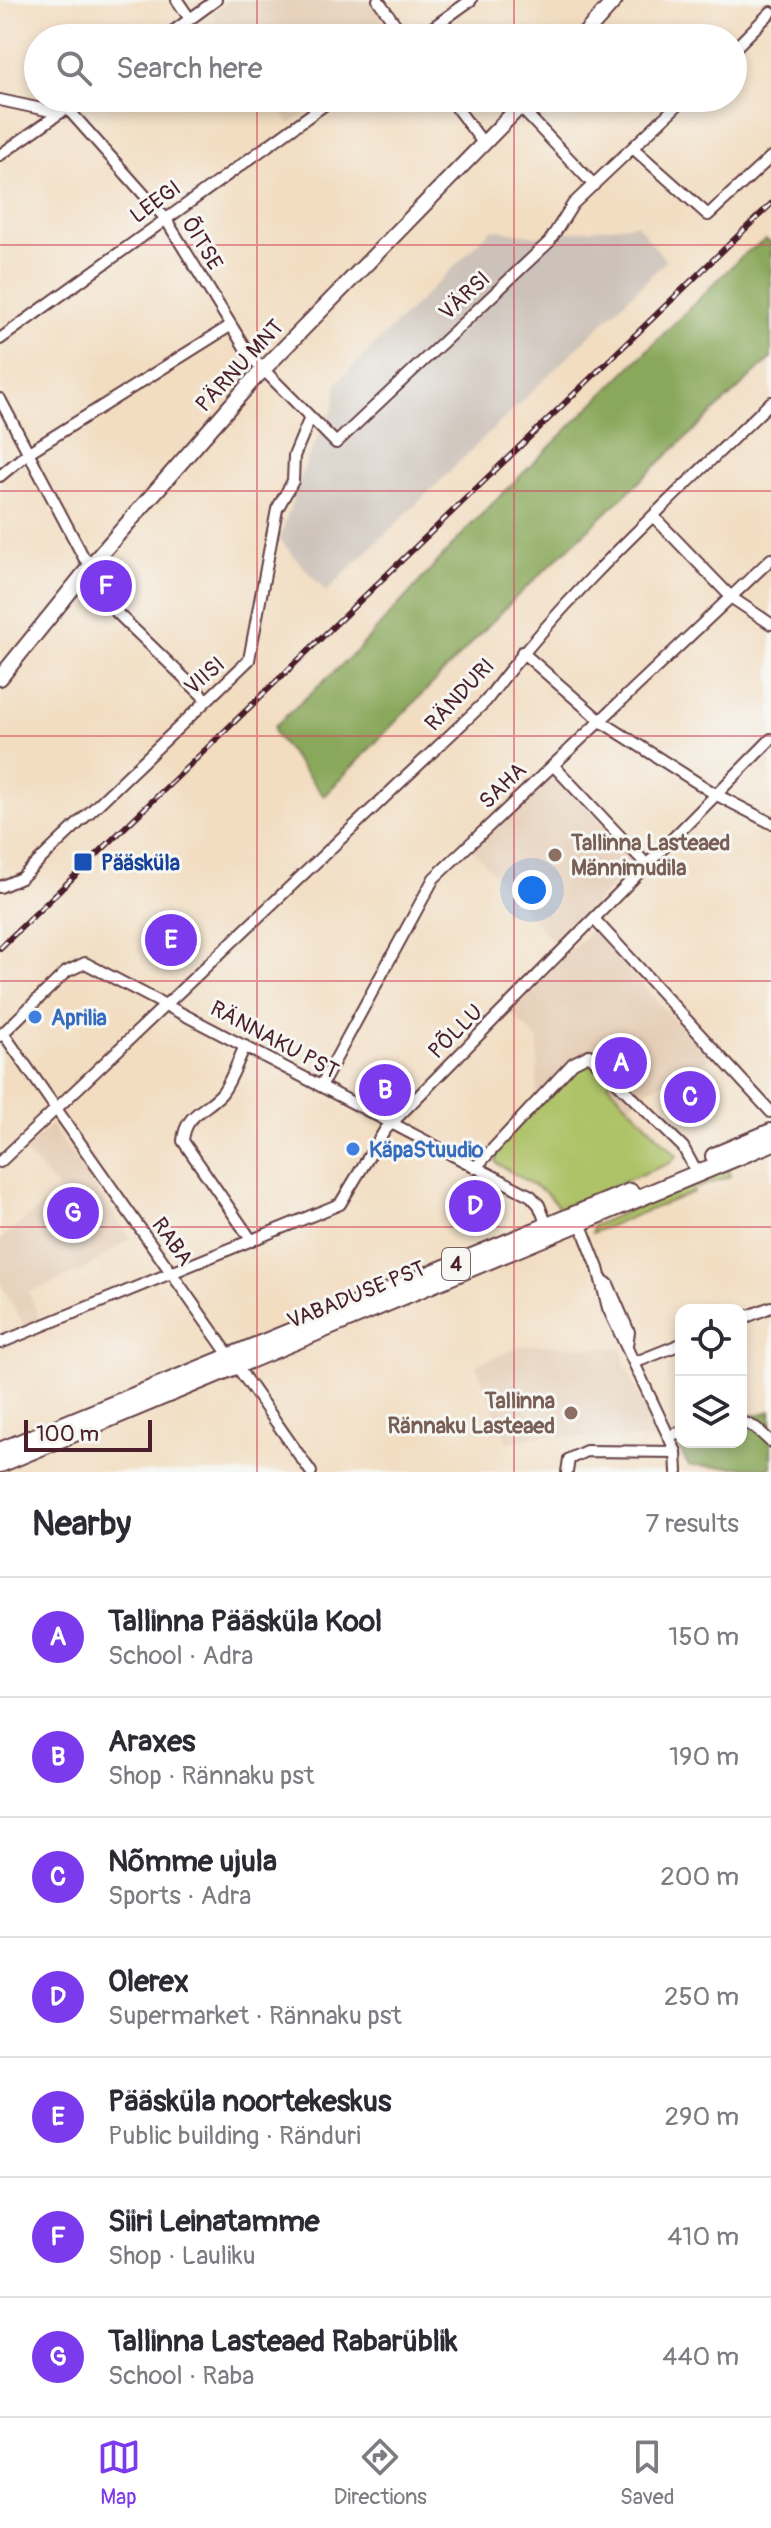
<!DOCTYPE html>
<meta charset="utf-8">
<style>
body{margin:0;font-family:Pangolin,sans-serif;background:#f2f2f3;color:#2b2b33}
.controls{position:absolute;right:24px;bottom:24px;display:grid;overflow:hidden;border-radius:16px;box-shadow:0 4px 12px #0003}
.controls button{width:72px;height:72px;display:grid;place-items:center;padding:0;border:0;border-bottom:2px solid #e1e1e2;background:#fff;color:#2b2b33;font:40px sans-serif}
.scale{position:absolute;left:24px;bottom:20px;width:128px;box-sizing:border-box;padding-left:8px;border:4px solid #4a1f2b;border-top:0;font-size:22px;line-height:28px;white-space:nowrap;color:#4a1f2b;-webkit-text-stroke:6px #f6f6f2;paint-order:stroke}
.you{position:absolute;left:532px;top:890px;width:28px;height:28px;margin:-20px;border:6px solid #fff;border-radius:50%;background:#1a73e8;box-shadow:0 0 0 12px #1a73e833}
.badge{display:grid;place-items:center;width:52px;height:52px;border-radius:50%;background:#7c3aed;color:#fff;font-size:26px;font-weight:700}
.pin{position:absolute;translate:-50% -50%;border:4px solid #fff;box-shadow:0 2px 8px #0006}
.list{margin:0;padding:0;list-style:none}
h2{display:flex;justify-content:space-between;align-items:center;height:104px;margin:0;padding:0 32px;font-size:34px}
h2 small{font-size:26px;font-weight:400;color:#7c7c81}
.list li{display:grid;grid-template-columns:52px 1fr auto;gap:24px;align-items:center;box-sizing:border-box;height:120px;padding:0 32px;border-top:2px solid #e1e1e2}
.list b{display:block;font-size:30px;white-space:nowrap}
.list p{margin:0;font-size:26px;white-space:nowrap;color:#7c7c81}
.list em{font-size:26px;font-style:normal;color:#7c7c81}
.icon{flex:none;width:44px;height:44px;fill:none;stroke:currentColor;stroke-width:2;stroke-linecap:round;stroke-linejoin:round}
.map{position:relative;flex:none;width:771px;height:1472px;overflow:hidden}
.search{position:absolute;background:#fff;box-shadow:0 4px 12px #0003;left:24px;right:24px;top:24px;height:88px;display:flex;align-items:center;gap:20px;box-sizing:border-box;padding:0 28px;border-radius:44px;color:#7c7c81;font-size:30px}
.sheet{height:944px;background:#fff}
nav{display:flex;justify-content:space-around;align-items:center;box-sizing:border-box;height:112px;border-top:2px solid #e1e1e2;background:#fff;font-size:22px;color:#7c7c81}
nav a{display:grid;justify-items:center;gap:4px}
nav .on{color:#7c3aed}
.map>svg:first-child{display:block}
</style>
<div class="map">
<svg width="771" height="1472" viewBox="0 0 771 1472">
<rect width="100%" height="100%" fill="#f6f6f2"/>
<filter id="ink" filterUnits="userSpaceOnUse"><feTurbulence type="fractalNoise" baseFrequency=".0125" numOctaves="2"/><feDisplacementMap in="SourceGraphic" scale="16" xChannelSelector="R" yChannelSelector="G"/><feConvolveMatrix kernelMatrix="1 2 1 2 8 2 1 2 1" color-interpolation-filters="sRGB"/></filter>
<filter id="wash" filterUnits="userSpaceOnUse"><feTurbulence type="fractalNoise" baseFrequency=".006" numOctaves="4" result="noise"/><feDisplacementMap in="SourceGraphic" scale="32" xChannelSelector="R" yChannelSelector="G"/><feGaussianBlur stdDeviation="1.8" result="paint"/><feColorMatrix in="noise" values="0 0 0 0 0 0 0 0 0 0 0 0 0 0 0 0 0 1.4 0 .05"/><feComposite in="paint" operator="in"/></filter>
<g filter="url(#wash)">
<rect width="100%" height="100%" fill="#f2ddc1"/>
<g fill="#e4cbb2">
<polygon points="229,0 369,0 396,38 229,38 211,13"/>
<polygon points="271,98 327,98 290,124"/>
<polygon points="553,772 638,860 555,944 472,849"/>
<polygon points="591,930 710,1058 699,1068 648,1089 632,1103 676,1154 568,1198 493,1158 546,1103 536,1094 539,1041 510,1012"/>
<polygon points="51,1125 130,1238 81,1272 29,1292 40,1321 25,1327 0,1282 0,1240 60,1191 24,1151"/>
<polygon points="524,1345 622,1348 624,1362 659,1440 547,1436 507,1442 476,1365"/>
</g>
<polygon fill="#ccc2b9" points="637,224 666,261 326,592 279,539 307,460 333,408 337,382 492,229 537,236"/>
<g fill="#aec267" stroke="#7c7049" stroke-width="2">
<polygon points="583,1059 592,1061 612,1079 608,1084 677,1156 670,1163 560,1208 545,1192 496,1163 497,1148"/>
<polygon points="728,1168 730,1176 697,1188 694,1183"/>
<polygon points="690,1184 694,1192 592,1233 593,1226"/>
</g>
<g fill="#8aa85c" stroke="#6a6444" stroke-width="2">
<polygon points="766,240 771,243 771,358 514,599 324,796 275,734 274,727 358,650 471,525 744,254"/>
<polygon points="771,1411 771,1468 689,1466 678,1446 681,1435 681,1442 741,1442 741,1419"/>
</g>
</g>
<g filter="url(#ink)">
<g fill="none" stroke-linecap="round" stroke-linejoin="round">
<g stroke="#633c42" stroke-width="14">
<g id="minor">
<polyline points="177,0 190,19"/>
<polyline points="378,0 405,38"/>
<polyline points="164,38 216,0"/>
<polyline points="418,38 471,0"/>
<polyline points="733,50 771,12"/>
<polyline points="449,98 484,144"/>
<polyline points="0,100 60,113"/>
<polyline points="520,107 594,185"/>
<polyline points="67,108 165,218 250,356 336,443 549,242 573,204 685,98"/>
<polyline points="634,149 708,215 771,157"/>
<polyline points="0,155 81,98"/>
<polyline points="0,339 334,98"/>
<polyline points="0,399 84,558 92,564"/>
<polyline points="0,476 29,452 230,326"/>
<polyline points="654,517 732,598 771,624"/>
<polyline points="81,578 206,699"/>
<polyline points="522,652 602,722 715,794 771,823"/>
<polyline points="553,765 648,866"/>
<polyline points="0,887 21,878 42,858 249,660 277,509 293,481 294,456 309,420"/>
<polyline points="594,919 771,1112"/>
<polyline points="3,1033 311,1472"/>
<polyline points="0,1036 66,972 85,963 531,1196 539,1205 548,1228"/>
<path d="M245 1046C238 1060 232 1080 222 1093 206 1111 185 1113 183 1141L252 1241"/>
<polyline points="321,1086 434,878 771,559"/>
<path d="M0 1162 486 701C568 590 673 498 771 402"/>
<polyline points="475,1168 573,1063 589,1055 683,1147 698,1175"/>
<polyline points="579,1220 598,1268 608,1308 676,1452 677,1472"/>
<polyline points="601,1279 608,1284 629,1332 627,1345"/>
<polyline points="741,1319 771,1307"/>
<polyline points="0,1343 340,1204 385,1130 771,739"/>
<polyline points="636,1362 681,1344"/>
<polyline points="741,1421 756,1428 771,1442"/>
<polyline points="669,1436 681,1432"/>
<polyline points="567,1472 569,1459 586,1451 676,1452"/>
</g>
</g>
<g stroke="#633c42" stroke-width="18">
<g id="secondary">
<polyline points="581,38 615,0"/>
<polyline points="0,678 92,564 253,380 528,98"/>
</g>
</g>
<g stroke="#633c42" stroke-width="20">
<g id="trunk">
<polyline points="714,1156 771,1132"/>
<polyline points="0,1451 630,1192"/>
<polyline points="0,1464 771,1143"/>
</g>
</g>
<use href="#minor" stroke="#fff" stroke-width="10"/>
<use href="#secondary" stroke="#fff" stroke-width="14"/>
<use href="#trunk" stroke="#fff" stroke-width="16"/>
<g stroke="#4a1f2b" stroke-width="6">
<polyline id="rail" points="0,948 771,204"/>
</g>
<use href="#rail" stroke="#f6f6f2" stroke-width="3" stroke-dasharray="9" stroke-linecap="butt"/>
</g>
</g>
<path fill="none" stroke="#d1495b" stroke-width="2" stroke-opacity="0.55" d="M257 0V38M514 0V38M257 98V1472M514 98V1472M0 245H771M0 491H771M0 736H771M0 981H771M0 1227H771"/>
<g fill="#8d6e63" stroke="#f6f6f2" stroke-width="3">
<circle cx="555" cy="855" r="8"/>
<circle cx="571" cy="1413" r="8"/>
</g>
<rect fill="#1a4fb4" stroke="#f6f6f2" stroke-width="3" x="73" y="852" width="20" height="20" rx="4"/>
<g fill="#3f7fe0" stroke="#f6f6f2" stroke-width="3">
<circle cx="35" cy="1017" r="8"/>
<circle cx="353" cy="1149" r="8"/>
</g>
<g text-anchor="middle" stroke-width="6" stroke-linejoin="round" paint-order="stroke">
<rect fill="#f6f6f2" stroke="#7e6067" stroke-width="2" x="442" y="1248" width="28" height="32" rx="6"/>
<g font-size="20" font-weight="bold" fill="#4a1f2b">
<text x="456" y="1271">4</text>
</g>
<g font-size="22" fill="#4a1f2b" stroke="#f6f6f2">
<text transform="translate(155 201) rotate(-36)" y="8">LEEGI</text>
<text transform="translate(203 243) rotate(59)" y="8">ÕITSE</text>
<text transform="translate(464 295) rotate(-43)" y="8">VÄRSI</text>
<text transform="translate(239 365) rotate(-47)" y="8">PÄRNU MNT</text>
<text transform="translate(204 675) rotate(-41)" y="8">VIISI</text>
<text transform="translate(459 694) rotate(-47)" y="8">RÄNDURI</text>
<text transform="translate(502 785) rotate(-44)" y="8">SAHA</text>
<text transform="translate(455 1031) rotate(-45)" y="8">PÕLLU</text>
<text transform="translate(275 1039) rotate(28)" y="8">RÄNNAKU PST</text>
<text transform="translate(173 1241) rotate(54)" y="8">RABA</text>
<text transform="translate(356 1294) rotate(-22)" y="8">VABADUSE PST</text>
</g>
<g font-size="22" font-weight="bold" fill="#785e54" stroke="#f6f6f2" text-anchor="start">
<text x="571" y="850">Tallinna Lasteaed<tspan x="571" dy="25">Männimudila</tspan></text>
<text x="555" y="1408" text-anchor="end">Tallinna<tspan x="555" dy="25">Rännaku Lasteaed</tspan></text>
</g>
<g font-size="22" font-weight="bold" fill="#164399" stroke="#f6f6f2" text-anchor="start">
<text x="101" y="870">Pääsküla</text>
</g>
<g font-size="22" font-weight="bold" fill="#366cbe" stroke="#f6f6f2" text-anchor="start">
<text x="51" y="1025">Aprilia</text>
<text x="369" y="1157">KäpaStuudio</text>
</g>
</g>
</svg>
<div class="controls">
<button><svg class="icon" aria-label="locate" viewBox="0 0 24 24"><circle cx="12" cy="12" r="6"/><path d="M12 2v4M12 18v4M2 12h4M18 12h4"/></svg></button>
<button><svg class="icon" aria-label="layers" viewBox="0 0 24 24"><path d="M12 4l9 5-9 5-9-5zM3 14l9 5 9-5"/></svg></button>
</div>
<div class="scale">100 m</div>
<div class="you"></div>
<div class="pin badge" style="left:621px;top:1063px">A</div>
<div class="pin badge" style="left:385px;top:1090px">B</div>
<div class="pin badge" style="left:690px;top:1097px">C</div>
<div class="pin badge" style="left:475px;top:1206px">D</div>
<div class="pin badge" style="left:171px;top:940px">E</div>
<div class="pin badge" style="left:106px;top:586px">F</div>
<div class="pin badge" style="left:73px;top:1213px">G</div>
<div class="search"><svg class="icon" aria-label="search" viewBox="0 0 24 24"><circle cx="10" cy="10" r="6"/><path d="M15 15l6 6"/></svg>Search here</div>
</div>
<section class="sheet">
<h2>Nearby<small>7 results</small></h2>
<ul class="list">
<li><span class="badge">A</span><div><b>Tallinna Pääsküla Kool</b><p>School · Adra</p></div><em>150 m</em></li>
<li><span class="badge">B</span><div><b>Araxes</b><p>Shop · Rännaku pst</p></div><em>190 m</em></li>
<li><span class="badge">C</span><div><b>Nõmme ujula</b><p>Sports · Adra</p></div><em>200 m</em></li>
<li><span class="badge">D</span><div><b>Olerex</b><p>Supermarket · Rännaku pst</p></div><em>250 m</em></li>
<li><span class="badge">E</span><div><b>Pääsküla noortekeskus</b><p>Public building · Ränduri</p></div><em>290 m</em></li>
<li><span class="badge">F</span><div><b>Siiri Leinatamme</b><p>Shop · Lauliku</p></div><em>410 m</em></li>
<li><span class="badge">G</span><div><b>Tallinna Lasteaed Rabarüblik</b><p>School · Raba</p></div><em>440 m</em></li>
</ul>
</section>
<nav>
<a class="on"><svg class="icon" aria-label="map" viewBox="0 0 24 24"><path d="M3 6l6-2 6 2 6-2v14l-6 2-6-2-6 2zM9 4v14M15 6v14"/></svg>Map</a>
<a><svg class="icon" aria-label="directions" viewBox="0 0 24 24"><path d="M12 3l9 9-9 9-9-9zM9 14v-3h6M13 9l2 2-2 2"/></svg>Directions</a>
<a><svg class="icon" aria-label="saved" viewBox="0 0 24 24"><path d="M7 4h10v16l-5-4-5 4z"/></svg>Saved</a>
</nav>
